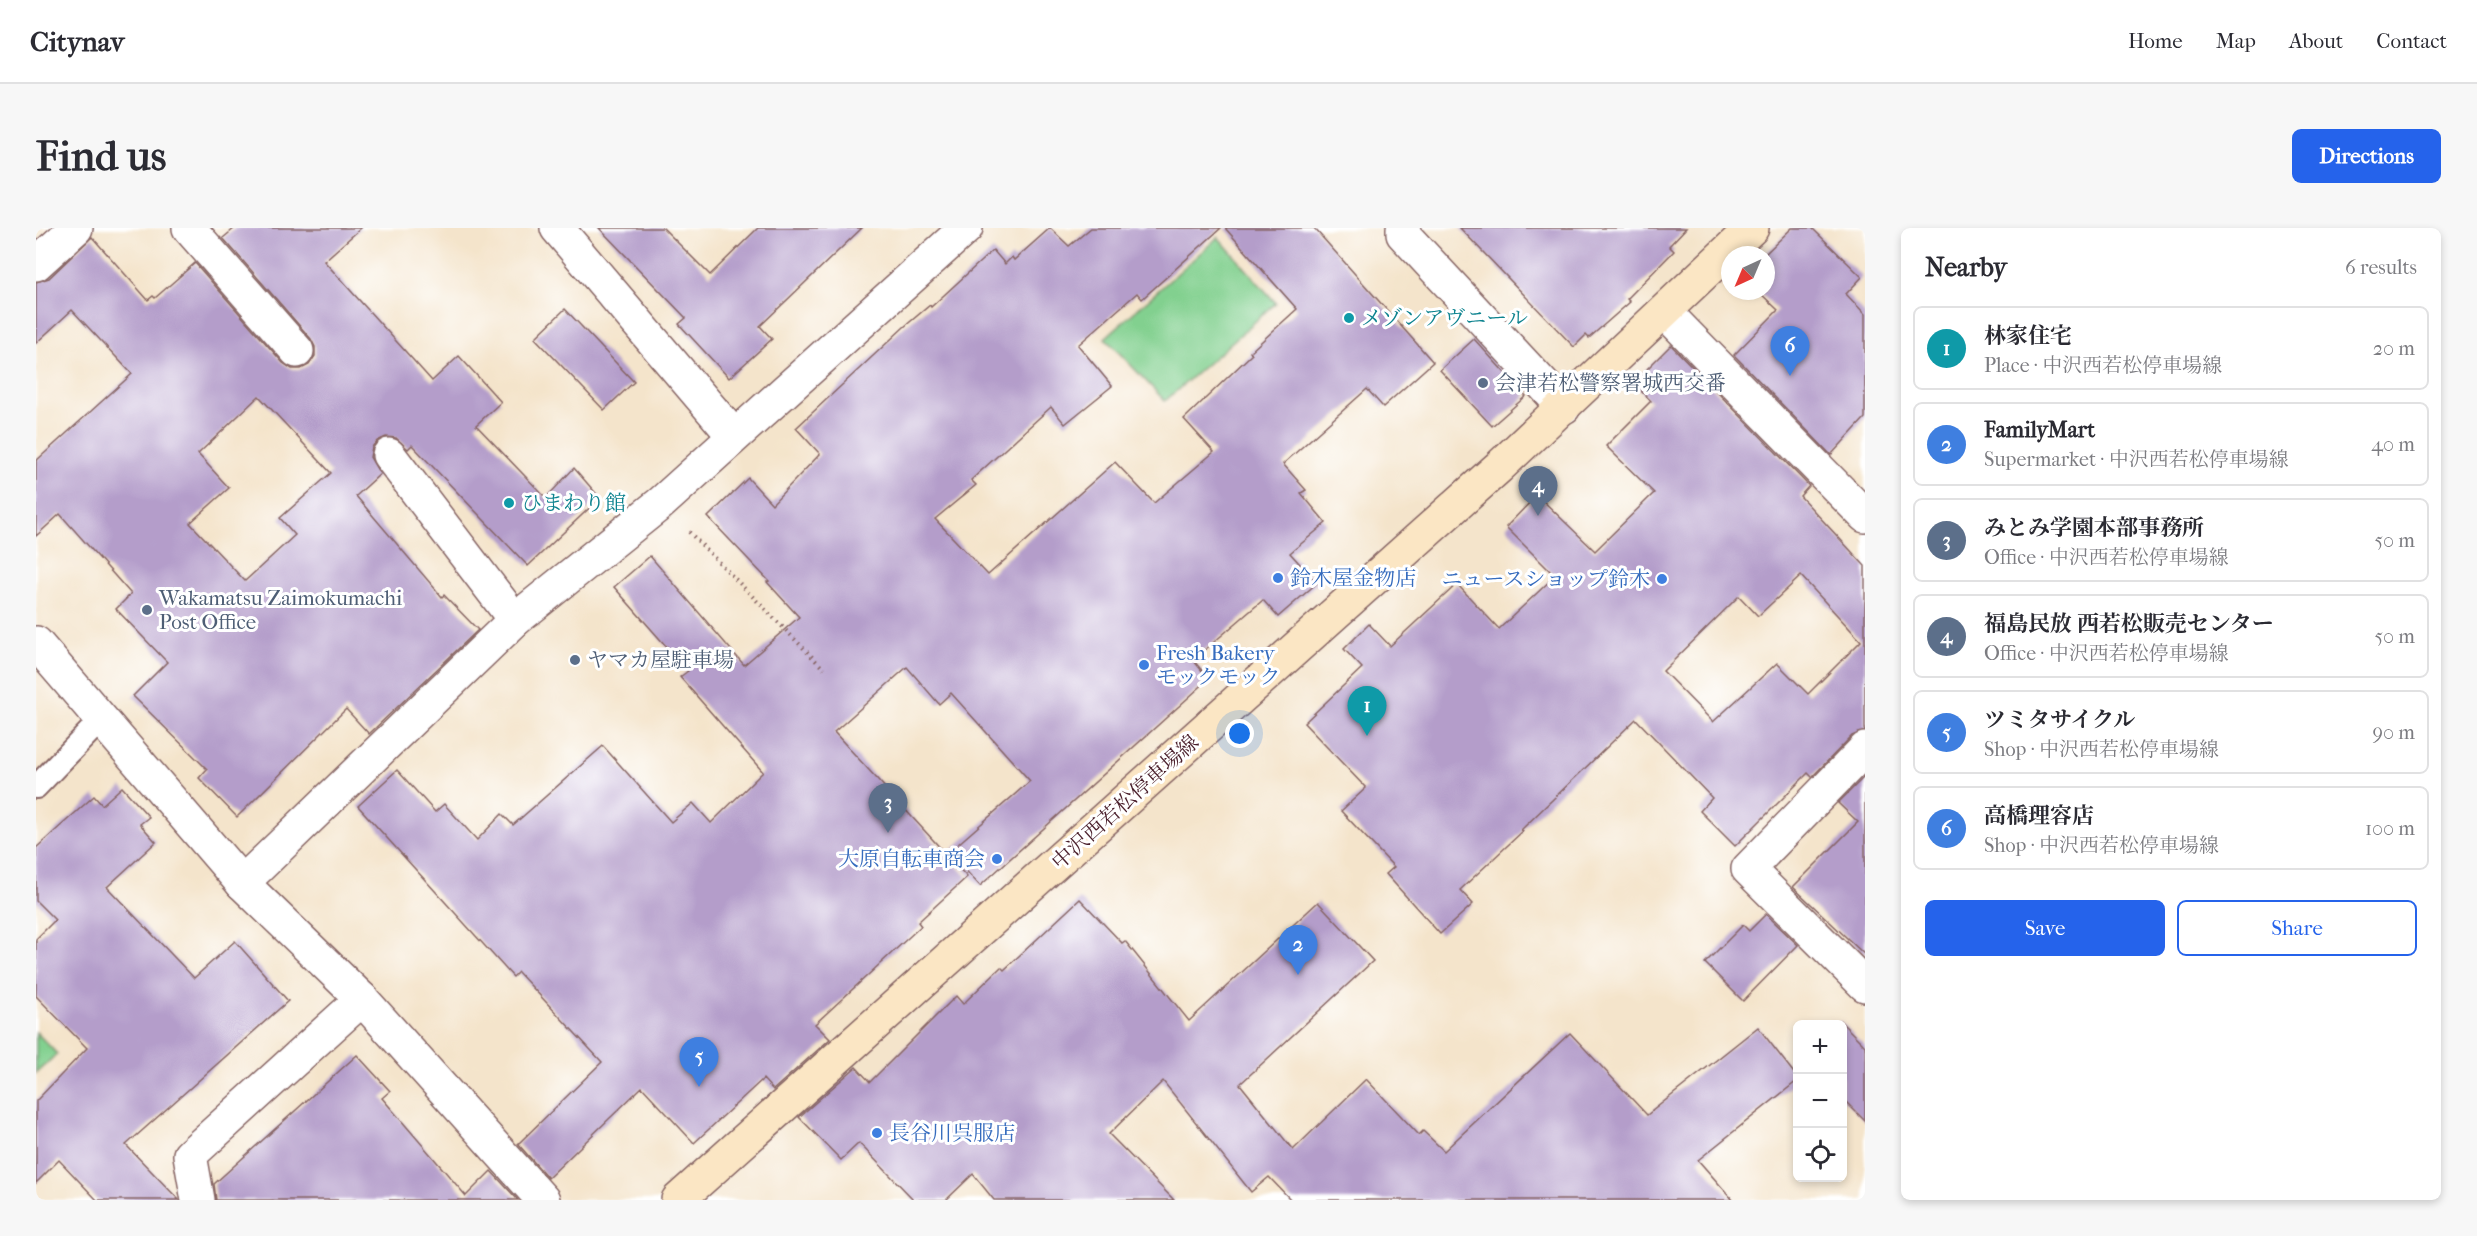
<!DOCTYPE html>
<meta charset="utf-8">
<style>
body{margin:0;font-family:"IM FELL French Canon","Noto Serif JP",serif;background:#f7f7f7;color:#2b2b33}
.controls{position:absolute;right:18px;bottom:18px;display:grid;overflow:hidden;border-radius:9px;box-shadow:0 3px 9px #0003}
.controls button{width:54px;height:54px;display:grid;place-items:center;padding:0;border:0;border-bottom:2px solid #e1e1e2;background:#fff;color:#2b2b33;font:30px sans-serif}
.compass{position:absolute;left:1685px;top:18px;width:54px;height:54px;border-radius:50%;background:#fff;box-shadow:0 3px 9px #0003;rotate:224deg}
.you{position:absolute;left:1204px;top:506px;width:21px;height:21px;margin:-15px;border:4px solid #fff;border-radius:50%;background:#1a73e8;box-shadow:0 0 0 9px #1a73e833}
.badge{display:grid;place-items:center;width:39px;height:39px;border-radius:50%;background:#2563eb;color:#fff;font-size:20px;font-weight:700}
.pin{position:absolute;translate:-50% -50px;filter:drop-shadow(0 2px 3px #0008)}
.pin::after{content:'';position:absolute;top:32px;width:21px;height:18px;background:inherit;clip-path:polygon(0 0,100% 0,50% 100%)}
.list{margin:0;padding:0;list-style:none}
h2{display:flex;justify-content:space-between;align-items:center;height:78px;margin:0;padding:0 24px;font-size:26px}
h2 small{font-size:20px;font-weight:400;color:#7c7c81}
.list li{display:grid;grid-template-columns:39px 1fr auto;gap:18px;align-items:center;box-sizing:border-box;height:84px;margin:0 12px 12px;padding:0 12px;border:2px solid #e1e1e2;border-radius:9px}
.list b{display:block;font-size:22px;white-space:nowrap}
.list p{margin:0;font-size:20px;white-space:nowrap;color:#7c7c81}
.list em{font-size:20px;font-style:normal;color:#7c7c81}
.actions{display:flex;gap:12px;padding:18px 24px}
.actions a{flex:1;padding:14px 0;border:2px solid #2563eb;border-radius:9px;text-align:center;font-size:21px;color:#2563eb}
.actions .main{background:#2563eb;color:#fff}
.icon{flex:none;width:33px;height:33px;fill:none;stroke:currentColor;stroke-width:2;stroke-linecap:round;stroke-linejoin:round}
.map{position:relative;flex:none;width:1829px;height:972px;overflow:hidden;border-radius:9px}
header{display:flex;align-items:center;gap:36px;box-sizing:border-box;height:84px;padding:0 30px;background:#fff;border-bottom:2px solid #e1e1e2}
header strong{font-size:28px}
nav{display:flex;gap:33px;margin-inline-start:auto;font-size:21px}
.intro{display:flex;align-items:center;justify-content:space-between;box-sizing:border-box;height:144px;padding:0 36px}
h1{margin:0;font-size:42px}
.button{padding:15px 27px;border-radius:9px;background:#2563eb;color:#fff;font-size:21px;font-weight:700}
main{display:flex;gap:36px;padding:0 36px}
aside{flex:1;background:#fff;border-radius:9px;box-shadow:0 3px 9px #0003}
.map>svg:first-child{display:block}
</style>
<header>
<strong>Citynav</strong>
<nav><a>Home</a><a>Map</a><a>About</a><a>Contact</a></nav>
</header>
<div class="intro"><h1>Find us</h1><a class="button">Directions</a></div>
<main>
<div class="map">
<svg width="1829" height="972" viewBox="0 0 1829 972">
<rect width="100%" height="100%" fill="#fff"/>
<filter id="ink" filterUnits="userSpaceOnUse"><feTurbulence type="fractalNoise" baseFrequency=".0167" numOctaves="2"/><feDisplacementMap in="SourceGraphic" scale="12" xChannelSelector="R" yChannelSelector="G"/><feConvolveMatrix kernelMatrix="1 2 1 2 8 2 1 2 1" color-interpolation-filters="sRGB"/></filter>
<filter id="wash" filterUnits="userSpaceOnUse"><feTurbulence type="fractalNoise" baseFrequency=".008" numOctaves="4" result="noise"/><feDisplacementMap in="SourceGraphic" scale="24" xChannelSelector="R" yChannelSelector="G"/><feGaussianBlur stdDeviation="1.35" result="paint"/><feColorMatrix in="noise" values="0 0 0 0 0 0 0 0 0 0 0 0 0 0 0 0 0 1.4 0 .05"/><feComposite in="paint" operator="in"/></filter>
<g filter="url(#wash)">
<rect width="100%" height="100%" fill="#f4e4cb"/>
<g fill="#82d08f" stroke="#66785d" stroke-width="1.5">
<polygon points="1182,9 1240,75 1129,173 1069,110"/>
<polygon points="0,804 21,826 0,845"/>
</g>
<g id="blocks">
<g fill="#b49dca" fill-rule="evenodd">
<path d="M199 0H325L288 33 396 153 423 128 465 174 440 197 510 270 538 240 564 270 492 338 376 217 372 221 360 210 350 209 341 213 336 219 334 229 344 246 320 268 406 369 408 367 442 402 333 506 310 481 201 589 163 550 171 541 97 468 131 434 80 381 95 366 24 286 0 308V233L96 146 36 82 0 115V54L13 50 56 9 112 72 117 68 119 70 159 35 247 135 256 141H265L273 137 279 128V119L275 111 187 10ZM223 168 295 245 244 290 259 307 209 353 154 295 193 260 162 226Z"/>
<polygon points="563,0 627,0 674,47 722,0 826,0 724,98 736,111 693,150 643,96 650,90"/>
<polygon points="1014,0 1033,18 1055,0 1185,0 1106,71 1101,65 1042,117 1076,158 1029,196 1015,179 935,252 940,257 899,291 952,347 1079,234 1118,275 1178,224 1148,191 1216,126 1214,124 1261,81 1189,0 1278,0 1397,134 1347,179 1331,161 1247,236 1270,262 1265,265 1290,295 1254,325 1281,355 1242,389 1227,372 1157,432 1173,451 944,658 913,624 994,553 915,465 903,476 871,439 798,504 931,649 882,694 885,698 779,796 794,811 737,862 727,851 658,915 606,859 512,950 482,916 566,834 482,744 477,749 322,578 361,542 399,584 408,576 441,612 466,586 477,597 567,518 635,594 657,575 675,595 727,544 644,449 652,443 578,359 614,328 708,437 763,389 731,354 733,353 672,289 712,250 736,276 784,226 760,200 868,99 894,77 895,79 957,22 969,36 976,29 978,32"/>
<polygon points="1424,0 1650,0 1633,18 1638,23 1591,71 1594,74 1553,110 1550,107 1538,119"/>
<polygon points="1756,0 1776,0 1826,49 1810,66 1829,86 1829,190 1795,227 1698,127 1742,82 1722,63 1730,63 1730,27 1728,27"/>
<polygon points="529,81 598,154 568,182 499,110"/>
<polygon points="1438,111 1490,168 1456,198 1404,142"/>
<path d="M1635 117 1773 258 1764 268 1829 338V503L1816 508 1776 549 1772 545 1699 618 1664 583 1676 570 1600 491 1485 602 1487 603 1424 662 1437 676 1404 706 1350 646 1358 639 1305 583 1330 560 1268 495 1326 440 1308 421 1333 396 1354 418 1421 356 1463 401 1519 348 1470 299 1501 267 1559 323 1618 265 1570 218 1615 173 1597 155ZM1765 348 1825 413 1772 466 1741 435 1677 494 1627 443 1703 368 1722 388Z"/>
<polygon points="1829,548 1829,727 1757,659 1822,594 1802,575"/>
<polygon points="86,559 113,589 104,596 120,614 71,659 158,750 199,713 252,773 90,917 143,972 61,972 23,932 0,955 0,873 51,820 0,768 0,711 19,692 0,673 0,620 58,568 66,577"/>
<polygon points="1044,671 1086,715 1089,713 1153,793 1282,674 1337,733 1204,856 1257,922 1330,851 1383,907 1387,903 1408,923 1534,805 1611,887 1722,799 1761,849 1761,853 1662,932 1697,972 1255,972 1233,949 1215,964 1127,853 1073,906 1138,972 958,972 937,946 910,972 878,972 823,915 805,932 763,889 820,839 834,854 920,768 927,776 965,739 968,742"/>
<polygon points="1730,686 1762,717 1707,773 1669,735 1707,697 1713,703"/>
<polygon points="1804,793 1829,818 1829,893 1806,870 1806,796 1800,796"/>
<polygon points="321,827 354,863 346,870 430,968 455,943 482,972 180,972 178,956"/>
</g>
</g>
</g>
<g filter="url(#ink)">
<use href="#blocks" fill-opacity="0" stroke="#866463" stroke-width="1.5"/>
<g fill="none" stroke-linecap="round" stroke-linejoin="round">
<g stroke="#866463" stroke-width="26">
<polyline id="service" points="0,559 60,497"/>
</g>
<g stroke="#866463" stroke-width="36">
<g id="minor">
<polyline points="153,0 261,123"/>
<polyline points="521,0 698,208"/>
<polyline points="1367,0 1367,6 1528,179"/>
<polyline points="0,36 40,0"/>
<polyline points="1629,84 1829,288"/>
<polyline points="353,227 479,392"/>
<polyline points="0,415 206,655 326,771 507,972"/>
<polyline points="1829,521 1712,641 1829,757"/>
<polyline points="206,655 479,392 625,275 930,0"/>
<polyline points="162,972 154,927 326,771"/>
</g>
</g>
<g stroke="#866463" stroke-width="36">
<polyline id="secondary" points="642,972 1463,239 1716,0"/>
</g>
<polyline stroke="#866463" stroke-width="4" stroke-dasharray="1.5 4.5" stroke-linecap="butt" points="653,304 788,441"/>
<use href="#service" stroke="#fff" stroke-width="22"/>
<use href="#minor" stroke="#fff" stroke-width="33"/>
<use href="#secondary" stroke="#fbe6c4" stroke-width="33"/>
</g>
</g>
<g fill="#0f9aa8" stroke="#fff" stroke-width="2">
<circle cx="1313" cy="90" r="6"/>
<circle cx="473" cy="275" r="6"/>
</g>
<g fill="#5c6f8a" stroke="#fff" stroke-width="2">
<circle cx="1447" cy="155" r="6"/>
<circle cx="111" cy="382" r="6"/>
<circle cx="539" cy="432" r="6"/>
</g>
<g fill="#3f7fe0" stroke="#fff" stroke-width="2">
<circle cx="1242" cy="350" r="6"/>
<circle cx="1626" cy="351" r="6"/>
<circle cx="1108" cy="437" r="6"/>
<circle cx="961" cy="631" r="6"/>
<circle cx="841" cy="905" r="6"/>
</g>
<g text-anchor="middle" stroke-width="6" stroke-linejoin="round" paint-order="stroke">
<g font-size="21" fill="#0d838f" stroke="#fff" text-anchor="start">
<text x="1325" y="97">メゾンアヴニール</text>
<text x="485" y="282">ひまわり館</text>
</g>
<g font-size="21" fill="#4e5e75" stroke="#fff" text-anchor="start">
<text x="1459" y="162">会津若松警察署城西交番</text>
<text x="123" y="377">Wakamatsu Zaimokumachi<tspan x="123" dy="24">Post Office</tspan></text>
<text x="551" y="439">ヤマカ屋駐車場</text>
</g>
<g font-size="21" fill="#366cbe" stroke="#fff" text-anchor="start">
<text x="1254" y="357">鈴木屋金物店</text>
<text x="1614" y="358" text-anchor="end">ニュースショップ鈴木</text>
<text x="1120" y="432">Fresh Bakery<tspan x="1120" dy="24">モックモック</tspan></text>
<text x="949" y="638" text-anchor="end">大原自転車商会</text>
<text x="853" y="912">長谷川呉服店</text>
</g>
<g font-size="21" fill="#4a1f2b" stroke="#fff">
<text transform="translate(1089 574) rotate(-42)" y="7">中沢西若松停車場線</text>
</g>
</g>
</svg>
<div class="controls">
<button>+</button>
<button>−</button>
<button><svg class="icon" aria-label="locate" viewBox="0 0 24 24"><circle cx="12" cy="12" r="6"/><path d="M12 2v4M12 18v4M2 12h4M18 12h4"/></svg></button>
</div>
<svg class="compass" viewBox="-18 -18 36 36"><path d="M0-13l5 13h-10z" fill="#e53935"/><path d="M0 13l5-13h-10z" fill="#7c7c81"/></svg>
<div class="you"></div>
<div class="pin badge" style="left:1331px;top:508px;background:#0f9aa8">1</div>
<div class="pin badge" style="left:1262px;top:747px;background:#3f7fe0">2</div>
<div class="pin badge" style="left:852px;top:605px;background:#5c6f8a">3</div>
<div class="pin badge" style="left:1502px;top:288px;background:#5c6f8a">4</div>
<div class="pin badge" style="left:663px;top:859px;background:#3f7fe0">5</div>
<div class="pin badge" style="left:1754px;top:148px;background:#3f7fe0">6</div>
</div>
<aside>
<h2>Nearby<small>6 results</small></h2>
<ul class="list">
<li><span class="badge" style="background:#0f9aa8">1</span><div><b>林家住宅</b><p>Place · 中沢西若松停車場線</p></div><em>20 m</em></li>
<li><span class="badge" style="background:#3f7fe0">2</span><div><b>FamilyMart</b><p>Supermarket · 中沢西若松停車場線</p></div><em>40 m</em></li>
<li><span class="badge" style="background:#5c6f8a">3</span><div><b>みとみ学園本部事務所</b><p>Office · 中沢西若松停車場線</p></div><em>50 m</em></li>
<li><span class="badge" style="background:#5c6f8a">4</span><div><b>福島民放 西若松販売センター</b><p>Office · 中沢西若松停車場線</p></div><em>50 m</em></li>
<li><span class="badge" style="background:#3f7fe0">5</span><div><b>ツミタサイクル</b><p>Shop · 中沢西若松停車場線</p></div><em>90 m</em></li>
<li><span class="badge" style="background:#3f7fe0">6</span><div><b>高橋理容店</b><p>Shop · 中沢西若松停車場線</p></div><em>100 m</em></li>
</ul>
<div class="actions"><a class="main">Save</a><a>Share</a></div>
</aside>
</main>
